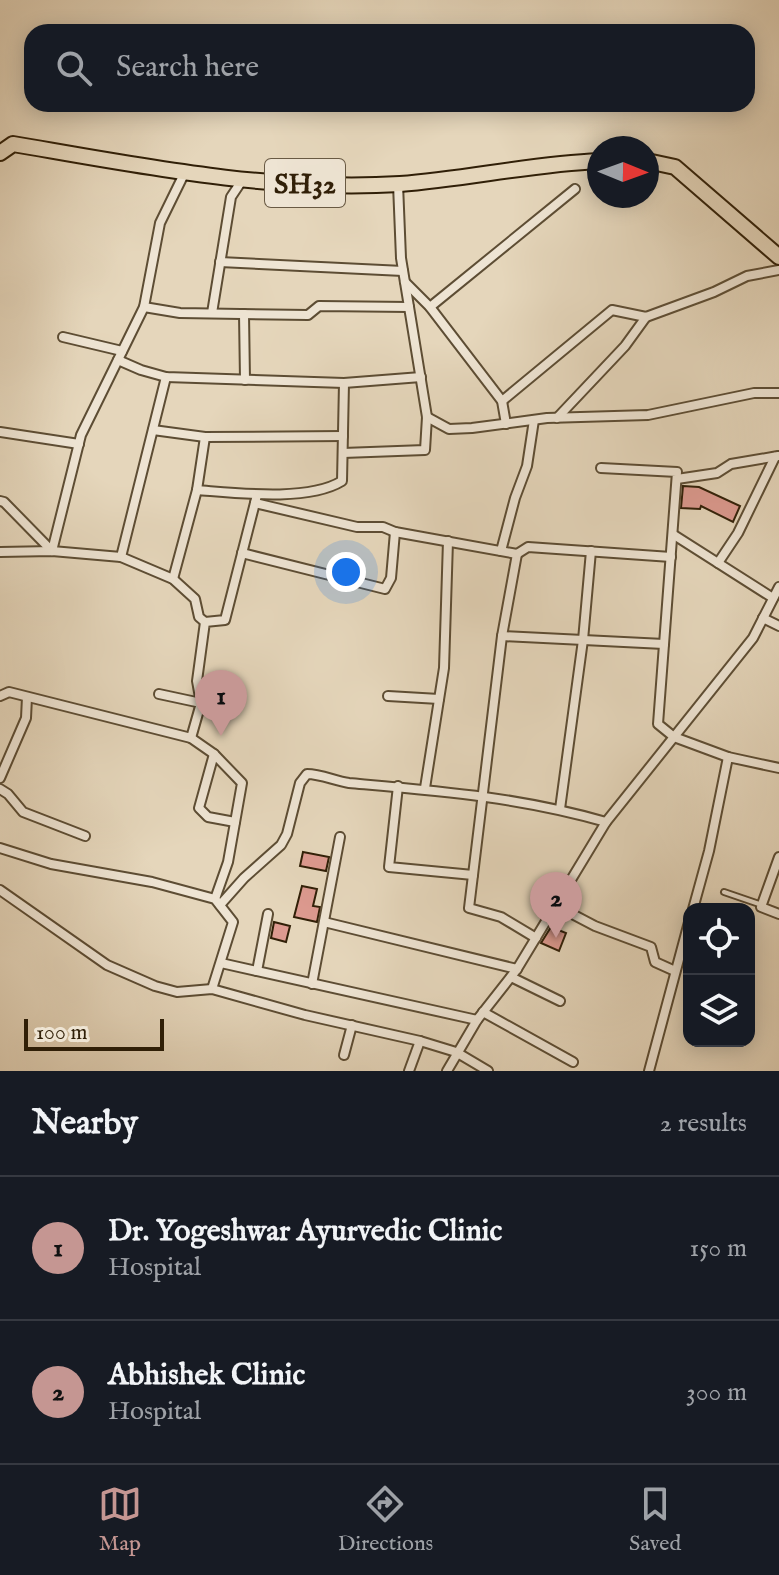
<!DOCTYPE html>
<style>
body{margin:0;font-family:"IM FELL English",serif;background:#20242c;color:#f1f3f6}
.controls{position:absolute;right:24px;bottom:24px;display:grid;overflow:hidden;border-radius:16px;box-shadow:0 4px 20px #0003}
.controls button{width:72px;height:72px;display:grid;place-items:center;padding:0;border:0;border-bottom:2px solid #363941;background:#171b24;color:#f1f3f6;font:40px sans-serif}
.compass{position:absolute;left:587px;top:136px;width:72px;height:72px;border-radius:50%;background:#171b24;box-shadow:0 4px 20px #0003;rotate:91deg}
.scale{position:absolute;left:24px;bottom:20px;width:140px;box-sizing:border-box;padding-left:8px;border:4px solid #301f07;border-top:0;font-size:22px;line-height:28px;white-space:nowrap;color:#301f07;-webkit-text-stroke:6px #eee4d3;paint-order:stroke}
.you{position:absolute;left:346px;top:572px;width:28px;height:28px;margin:-20px;border:6px solid #fff;border-radius:50%;background:#1a73e8;box-shadow:0 0 0 12px #1a73e833}
.badge{display:grid;place-items:center;width:52px;height:52px;border-radius:50%;background:#c59692;color:#111;font-size:26px;font-weight:700}
.pin{position:absolute;translate:-50% -66px;filter:drop-shadow(0 2px 4px #0008)}
.pin::after{content:'';position:absolute;top:42px;width:28px;height:24px;background:inherit;clip-path:polygon(0 0,100% 0,50% 100%)}
.list{margin:0;padding:0;list-style:none}
h2{display:flex;justify-content:space-between;align-items:center;height:104px;margin:0;padding:0 32px;font-size:34px}
h2 small{font-size:26px;font-weight:400;color:#9ea1a6}
.list li{display:grid;grid-template-columns:52px 1fr auto;gap:24px;align-items:center;box-sizing:border-box;height:144px;padding:0 32px;border-top:2px solid #363941}
.list b{display:block;font-size:30px;white-space:nowrap}
.list p{margin:0;font-size:26px;white-space:nowrap;color:#9ea1a6}
.list em{font-size:26px;font-style:normal;color:#9ea1a6}
.icon{flex:none;width:44px;height:44px;fill:none;stroke:currentColor;stroke-width:2;stroke-linecap:round;stroke-linejoin:round}
.map{position:relative;flex:none;width:779px;height:1071px;overflow:hidden}
.search{position:absolute;background:#171b24;box-shadow:0 4px 20px #0003;left:24px;right:24px;top:24px;height:88px;display:flex;align-items:center;gap:20px;box-sizing:border-box;padding:0 28px;border-radius:24px;color:#9ea1a6;font-size:30px}
.sheet{height:392px;background:#171b24}
nav{display:flex;justify-content:space-around;align-items:center;box-sizing:border-box;height:112px;border-top:2px solid #363941;background:#171b24;font-size:22px;color:#9ea1a6}
nav a{display:grid;justify-items:center;gap:4px}
nav .on{color:#c59692}
.map>svg:first-child{display:block}
</style>
<div class="map">
<svg width="779" height="1071" viewBox="0 0 779 1071">
<rect width="100%" height="100%" fill="#e5d6bb"/>
<filter id="stains"><feTurbulence type="fractalNoise" baseFrequency=".0025" numOctaves="4"/><feColorMatrix values="0 0 0 0 .2 0 0 0 0 .09 0 0 0 0 .02 0 0 0 .5 -.17"/></filter>
<radialGradient id="worn" r=".72"><stop offset=".6" stop-color="#630" stop-opacity="0"/><stop offset="1" stop-color="#630" stop-opacity=".3"/></radialGradient>
<g fill="#dd9a90" stroke="#301f07" stroke-width="2">
<polygon points="683,486 699,487 740,506 733,522 701,506 700,509 681,508"/>
<polygon points="303,852 329,857 326,871 300,866"/>
<polygon points="302,886 317,889 313,906 320,907 317,922 294,917"/>
<polygon points="274,922 290,926 286,942 271,938"/>
<polygon points="551,927 566,933 559,951 541,943"/>
</g>
<g fill="none" stroke-linecap="round" stroke-linejoin="round">
<g stroke="#5d4d34" stroke-width="8">
<polyline id="service" points="724,892 762,905"/>
</g>
<g stroke="#5d4d34" stroke-width="12">
<g id="minor">
<polyline points="220,262 403,271"/>
<polyline points="405,282 430,307 502,401 506,424"/>
<polyline points="144,307 180,313 308,315 319,306 409,307"/>
<polyline points="430,307 575,189"/>
<polyline points="212,313 231,197 243,179"/>
<polyline points="244,314 245,380"/>
<polyline points="63,337 122,351"/>
<polyline points="118,360 141,370 166,377 344,383 421,377"/>
<polyline points="502,401 612,310 646,317 714,292 747,276 779,270"/>
<polyline points="427,417 449,429 472,428 547,418 648,415 754,393 779,393"/>
<polyline points="557,418 625,346 646,317"/>
<polyline points="153,430 205,437 343,436"/>
<polyline points="0,432 79,444"/>
<polyline points="343,453 425,450 427,417 401,258 398,184"/>
<polyline points="601,468 677,472 658,724 674,737 728,757"/>
<polyline points="677,479 717,473 731,464 778,456"/>
<path d="M197 490C236 493 308 502 342 481L344 383"/>
<polyline points="0,501 4,502 52,551"/>
<polyline points="255,503 357,527 383,527 395,532 517,554 528,547 671,557"/>
<polyline points="674,535 773,598"/>
<polyline points="52,551 81,435 144,307 160,223 184,174"/>
<polyline points="501,551 515,498 527,466 534,420"/>
<polyline points="0,552 52,551 121,557 173,579 195,599 199,617 205,622"/>
<polyline points="242,553 385,589 391,578 395,532"/>
<polyline points="517,554 502,636 469,908 501,917 536,938"/>
<polyline points="121,557 166,377"/>
<polyline points="718,563 738,533 775,457"/>
<polyline points="173,579 197,490 205,437"/>
<polyline points="763,618 779,626"/>
<polyline points="502,636 664,644"/>
<polyline points="159,694 201,703"/>
<polyline points="0,696 9,692 191,738 201,703 197,681 205,622 225,620 257,495"/>
<polyline points="388,696 439,699"/>
<polyline points="191,738 214,754 242,783 228,862 215,899"/>
<polyline points="214,754 199,808 208,817 235,822"/>
<polyline points="0,778 26,718 27,697"/>
<polyline points="398,786 389,867 473,875"/>
<polyline points="425,788 444,668 448,541"/>
<polyline points="0,789 8,794 23,812 85,836"/>
<polyline points="560,809 583,640 591,551"/>
<polyline points="0,848 51,864 152,882 215,899 233,922 212,989"/>
<polyline points="779,857 761,907 779,914"/>
<polyline points="0,890 107,965 155,986 177,992 212,989 305,1015 420,1041 456,1052 488,1071"/>
<path d="M220 905 244 878 281 845 287 834 300 783 307 774C321 774 335 781 349 783 439 791 519 797 606 822"/>
<polyline points="555,905 595,926 651,947 655,962 675,971"/>
<polyline points="693,909 709,851 728,757 779,768"/>
<polyline points="324,922 517,969"/>
<polyline points="221,963 477,1020"/>
<polyline points="257,971 268,914"/>
<polyline points="511,977 560,1001"/>
<polyline points="312,984 340,837"/>
<polyline points="483,1012 573,1062"/>
<polyline points="344,1055 352,1025"/>
<polyline points="409,1071 420,1041"/>
<polyline points="447,1071 477,1020 517,969 606,822 753,638 779,587"/>
<polyline points="649,1071 689,922"/>
</g>
</g>
<g stroke="#301f07" stroke-width="18">
<g id="primary">
<path d="M0 153 13 144C141 166 270 192 400 184 466 179 532 164 599 161"/>
<polyline points="647,161 675,167 779,257"/>
</g>
</g>
<use href="#service" stroke="#eee4d3" stroke-width="4"/>
<use href="#minor" stroke="#eee4d3" stroke-width="8"/>
<use href="#primary" stroke="#e5d6bb" stroke-width="14"/>
</g>
<g text-anchor="middle" stroke-width="6" stroke-linejoin="round" paint-order="stroke">
<rect fill="#eee4d3" stroke="#695a44" stroke-width="2" x="265" y="159" width="80" height="48" rx="6"/>
<g font-size="28" font-weight="bold" fill="#301f07">
<text x="305" y="193">SH32</text>
</g>
</g>
<rect width="100%" height="100%" filter="url(#stains)"/>
<rect width="100%" height="100%" fill="url(#worn)"/>
</svg>
<div class="controls">
<button><svg class="icon" aria-label="locate" viewBox="0 0 24 24"><circle cx="12" cy="12" r="6"/><path d="M12 2v4M12 18v4M2 12h4M18 12h4"/></svg></button>
<button><svg class="icon" aria-label="layers" viewBox="0 0 24 24"><path d="M12 4l9 5-9 5-9-5zM3 14l9 5 9-5"/></svg></button>
</div>
<svg class="compass" viewBox="-18 -18 36 36"><path d="M0-13l5 13h-10z" fill="#e53935"/><path d="M0 13l5-13h-10z" fill="#9ea1a6"/></svg>
<div class="scale">100 m</div>
<div class="you"></div>
<div class="pin badge" style="left:221px;top:736px">1</div>
<div class="pin badge" style="left:556px;top:938px">2</div>
<div class="search"><svg class="icon" aria-label="search" viewBox="0 0 24 24"><circle cx="10" cy="10" r="6"/><path d="M15 15l6 6"/></svg>Search here</div>
</div>
<section class="sheet">
<h2>Nearby<small>2 results</small></h2>
<ul class="list">
<li><span class="badge">1</span><div><b>Dr. Yogeshwar Ayurvedic Clinic</b><p>Hospital</p></div><em>150 m</em></li>
<li><span class="badge">2</span><div><b>Abhishek Clinic</b><p>Hospital</p></div><em>300 m</em></li>
</ul>
</section>
<nav>
<a class="on"><svg class="icon" aria-label="map" viewBox="0 0 24 24"><path d="M3 6l6-2 6 2 6-2v14l-6 2-6-2-6 2zM9 4v14M15 6v14"/></svg>Map</a>
<a><svg class="icon" aria-label="directions" viewBox="0 0 24 24"><path d="M12 3l9 9-9 9-9-9zM9 14v-3h6M13 9l2 2-2 2"/></svg>Directions</a>
<a><svg class="icon" aria-label="saved" viewBox="0 0 24 24"><path d="M7 4h10v16l-5-4-5 4z"/></svg>Saved</a>
</nav>
